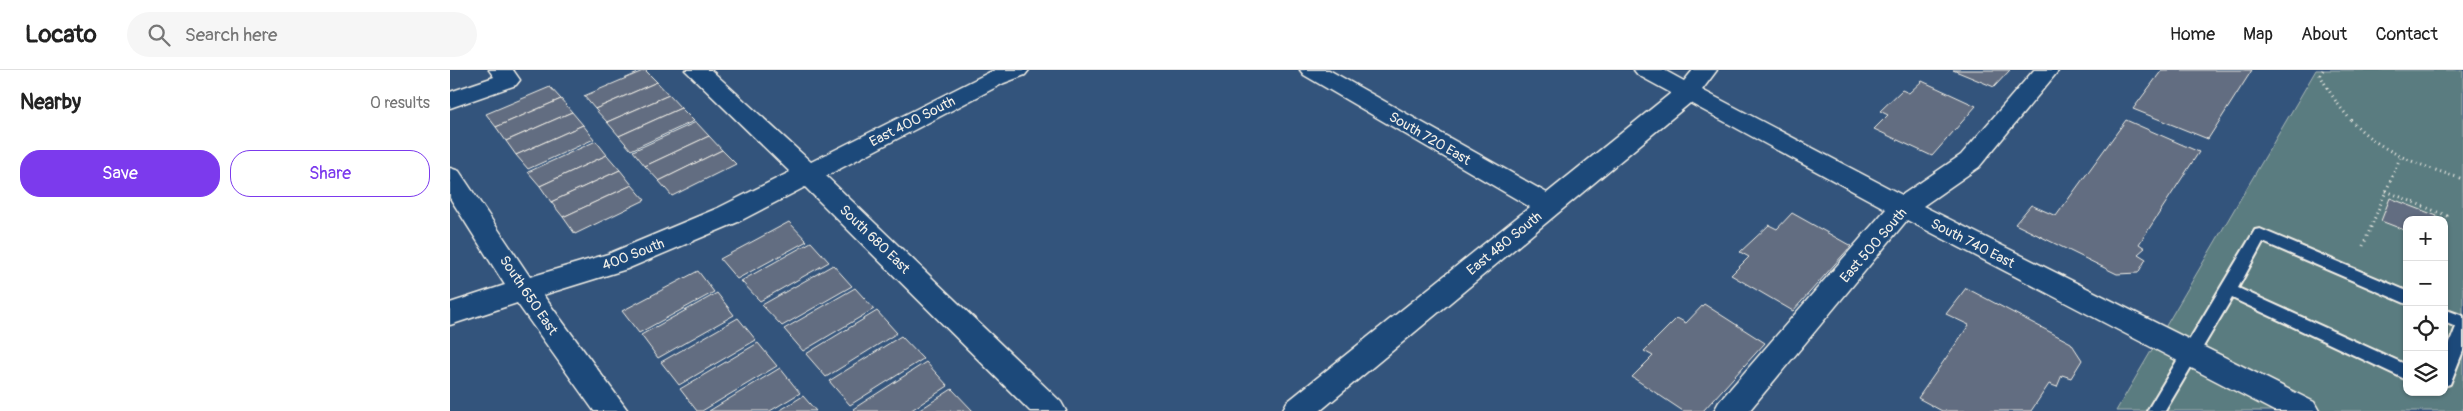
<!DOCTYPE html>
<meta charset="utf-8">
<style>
body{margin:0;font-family:Pangolin,sans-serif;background:#f6f6f6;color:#222}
.controls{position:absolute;right:15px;bottom:15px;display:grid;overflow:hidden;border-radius:10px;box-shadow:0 1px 4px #0004}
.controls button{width:45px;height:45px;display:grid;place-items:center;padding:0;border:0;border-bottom:1px solid #e0e0e0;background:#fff;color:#222;font:25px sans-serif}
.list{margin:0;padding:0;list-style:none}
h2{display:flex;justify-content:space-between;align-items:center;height:65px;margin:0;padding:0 20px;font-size:21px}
h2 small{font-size:16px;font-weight:400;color:#767676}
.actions{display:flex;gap:10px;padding:15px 20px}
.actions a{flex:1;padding:11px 0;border:1px solid #7c3aed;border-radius:20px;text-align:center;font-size:18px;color:#7c3aed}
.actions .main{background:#7c3aed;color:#fff}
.icon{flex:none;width:28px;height:28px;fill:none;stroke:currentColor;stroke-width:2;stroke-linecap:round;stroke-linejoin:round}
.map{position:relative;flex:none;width:2013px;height:341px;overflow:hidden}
header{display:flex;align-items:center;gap:30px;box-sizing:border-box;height:70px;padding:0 25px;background:#fff;border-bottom:1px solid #e0e0e0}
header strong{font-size:24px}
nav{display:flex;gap:28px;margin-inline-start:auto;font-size:18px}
.search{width:350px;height:45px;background:#f6f6f6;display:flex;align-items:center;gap:12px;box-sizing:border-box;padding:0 18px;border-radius:28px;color:#767676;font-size:19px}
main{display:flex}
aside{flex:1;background:#fff}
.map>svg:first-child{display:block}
</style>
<header>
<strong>Locato</strong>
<div class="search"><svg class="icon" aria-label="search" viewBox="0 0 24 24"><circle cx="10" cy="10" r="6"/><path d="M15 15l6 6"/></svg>Search here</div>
<nav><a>Home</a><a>Map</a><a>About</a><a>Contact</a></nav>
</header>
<main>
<aside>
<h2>Nearby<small>0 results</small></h2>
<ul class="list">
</ul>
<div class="actions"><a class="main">Save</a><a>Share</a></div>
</aside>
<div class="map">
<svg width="2013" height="341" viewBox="0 0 2013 341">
<rect width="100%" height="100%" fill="#33547c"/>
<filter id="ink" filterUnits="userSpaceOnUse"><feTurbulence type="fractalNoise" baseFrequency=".02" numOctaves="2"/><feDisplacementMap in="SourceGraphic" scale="10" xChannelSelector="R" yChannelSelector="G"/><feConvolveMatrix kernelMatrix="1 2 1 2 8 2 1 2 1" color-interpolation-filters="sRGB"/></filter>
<g filter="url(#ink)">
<path fill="#5a7b80" stroke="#a7b6b4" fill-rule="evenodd" d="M1866 0H2013V341H1666ZM1957 150H1994V322H1957Z"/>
<g fill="#626d81" stroke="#f4f1e8">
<polygon points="195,0 207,12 145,39 134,26"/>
<polygon points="1503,0 1560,0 1544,17"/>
<polygon points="1712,0 1802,0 1758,69 1683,39"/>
<polygon points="1472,11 1526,36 1482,86 1424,59 1438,45 1430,41 1452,20 1459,23"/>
<polygon points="207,12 219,25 157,52 145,39"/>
<polygon points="100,17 111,29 46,57 36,44"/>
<polygon points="219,25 231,38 169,66 157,52"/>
<polygon points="111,29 122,42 56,71 46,57"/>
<polygon points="231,38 244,51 181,80 169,66"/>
<polygon points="122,42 133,55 66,85 56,71"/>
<polygon points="1676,50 1749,82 1689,174 1695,178 1688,184 1696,189 1688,203 1667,204 1565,154 1581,135 1606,146"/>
<polygon points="246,52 259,66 195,96 183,81"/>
<polygon points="133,55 144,69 78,99 66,85"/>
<polygon points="259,66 272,80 209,111 195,96"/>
<polygon points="146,71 157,85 90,116 78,102"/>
<polygon points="272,80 286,94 222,126 209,111"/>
<polygon points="157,85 170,100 101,132 90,116"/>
<polygon points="170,100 182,115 113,147 101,132"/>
<polygon points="182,115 195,130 125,164 113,147"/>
<polygon points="1940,128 1987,146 1986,150 1957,150 1957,161 1931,151"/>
<polygon points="1342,143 1401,176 1343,241 1281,205 1299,187 1290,182 1319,155 1327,159"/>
<polygon points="339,152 357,171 287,209 270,189"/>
<polygon points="361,172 379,192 310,231 291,211"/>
<polygon points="383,195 402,216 332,256 312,235"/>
<polygon points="248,201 264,222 189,263 172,241"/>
<polygon points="405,218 424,239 353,281 334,259"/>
<polygon points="1516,218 1621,273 1632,290 1621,308 1612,305 1607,317 1599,314 1581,341 1492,341 1468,328 1519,255 1496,244"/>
<polygon points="267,223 284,245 208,288 191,265"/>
<polygon points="1254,234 1315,273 1253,341 1233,341 1182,307 1203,286 1194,281 1227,248 1236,253"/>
<polygon points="427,241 447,263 376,307 356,284"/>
<polygon points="288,248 306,270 229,315 211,292"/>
<polygon points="451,266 473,289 400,335 379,311"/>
<polygon points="308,273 327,296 252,341 247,341 230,319"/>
<polygon points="476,292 498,316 460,341 405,341 403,339"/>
<polygon points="330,298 350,323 320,341 259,341"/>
<polygon points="502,319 523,341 468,341"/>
<polygon points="353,326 366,341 329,341"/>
</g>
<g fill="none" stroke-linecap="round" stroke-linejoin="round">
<g stroke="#f4f1e8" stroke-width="4">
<g id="lane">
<polygon points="1810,159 1957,221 1957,234 1813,172 1788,218 1957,295 1957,310 1782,228 1715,341 1697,341 1805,160"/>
<polygon points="1994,239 2013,246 2013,281 2000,314 1994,316 1994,287 2006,257 1994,252"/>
</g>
</g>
<g stroke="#f4f1e8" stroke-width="3">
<g id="street">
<polygon points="39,0 63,0 70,10 66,15 0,38 0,22 44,7"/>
<polygon points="235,0 261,0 361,92 538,3 545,0 579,0 575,5 554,13 376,106 611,332 616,341 580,341 355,117 288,152 177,199 93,225 178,341 144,341 67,233 0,255 0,233 55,215 0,128 0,98 9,101 80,207 158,184 268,138 340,102"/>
<polygon points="850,0 879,0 1097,123 1221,23 1188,5 1184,0 1214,0 1234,11 1243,0 1267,0 1252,20 1452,125 1511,85 1584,0 1609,0 1529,97 1473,136 1864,332 1869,341 1824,341 1457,150 1299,341 1264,341 1269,332 1436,139 1240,33 870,341 832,341 837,332 1080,137 854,5"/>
</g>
</g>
<g stroke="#f4f1e8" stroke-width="3" stroke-dasharray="1 4" stroke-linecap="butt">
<path d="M1873 0 1870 5C1906 72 1943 87 2013 109"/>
<polyline points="1936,121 1997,146 1994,153"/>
<polyline points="1913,176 1950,88"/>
</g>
<use href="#lane" fill="#1f4a7a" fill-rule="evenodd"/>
<use href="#street" fill="#1f4a7a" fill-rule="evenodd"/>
</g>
</g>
<g text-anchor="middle" stroke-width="4" stroke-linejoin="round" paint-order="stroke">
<g font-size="14" fill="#f4f1e8" stroke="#1f4a7a">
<text transform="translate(462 51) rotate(-27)" y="5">East 400 South</text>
<text transform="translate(980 68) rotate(30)" y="5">South 720 East</text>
<text transform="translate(425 169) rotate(44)" y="5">South 680 East</text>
<text transform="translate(1054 173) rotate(-39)" y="5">East 480 South</text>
<text transform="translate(1523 173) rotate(27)" y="5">South 740 East</text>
<text transform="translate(1423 175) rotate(-49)" y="5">East 500 South</text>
<text transform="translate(183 184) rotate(-21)" y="5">400 South</text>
<text transform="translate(79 225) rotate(56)" y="5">South 650 East</text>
</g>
</g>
</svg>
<div class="controls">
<button>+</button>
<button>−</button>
<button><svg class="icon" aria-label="locate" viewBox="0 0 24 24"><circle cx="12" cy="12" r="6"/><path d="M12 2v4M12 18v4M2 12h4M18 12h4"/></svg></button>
<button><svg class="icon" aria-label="layers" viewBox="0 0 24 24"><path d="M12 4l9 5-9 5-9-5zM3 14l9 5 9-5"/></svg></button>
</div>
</div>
</main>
